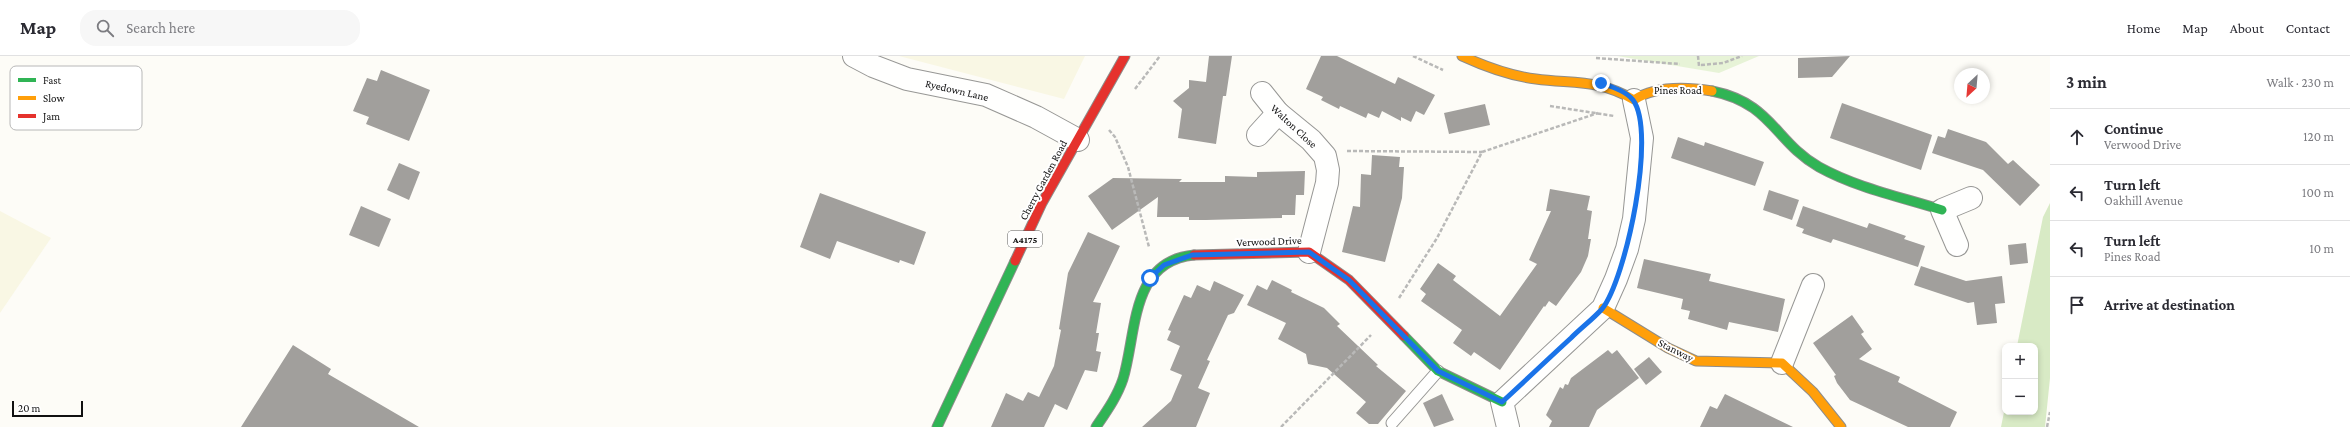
<!DOCTYPE html>
<meta charset="utf-8">
<style>
body{margin:0;font-family:"Crimson Pro",serif;background:#f7f7f7;color:#2b2b33}
.controls{position:absolute;right:12px;bottom:12px;display:grid;overflow:hidden;border-radius:8px;box-shadow:0 2px 6px #0003}
.controls button{width:36px;height:36px;display:grid;place-items:center;padding:0;border:0;border-bottom:1px solid #e1e1e2;background:#fff;color:#2b2b33;font:20px sans-serif}
.compass{position:absolute;left:1954px;top:12px;width:36px;height:36px;border-radius:50%;background:#fff;box-shadow:0 2px 6px #0003;rotate:206deg}
.scale{position:absolute;left:12px;bottom:10px;width:71px;box-sizing:border-box;padding-left:4px;border:2px solid #111;border-top:0;font-size:11px;line-height:14px;white-space:nowrap;color:#111;-webkit-text-stroke:3px #fff;paint-order:stroke}
.stop{position:absolute;width:12px;height:12px;margin:-9px;border:3px solid #1a73e8;border-radius:50%;background:#fff}
.stop.end{background:#1a73e8;border-color:#fff;box-shadow:0 1px 4px #0008}
.list{margin:0;padding:0;list-style:none}
h2{display:flex;justify-content:space-between;align-items:center;height:52px;margin:0;padding:0 16px;font-size:17px}
h2 small{font-size:13px;font-weight:400;color:#7c7c81}
.list li{display:grid;grid-template-columns:26px 1fr auto;gap:12px;align-items:center;box-sizing:border-box;height:56px;padding:0 16px;border-top:1px solid #e1e1e2}
.list b{display:block;font-size:15px;white-space:nowrap}
.list p{margin:0;font-size:13px;white-space:nowrap;color:#7c7c81}
.list em{font-size:13px;font-style:normal;color:#7c7c81}
.icon{flex:none;width:22px;height:22px;fill:none;stroke:currentColor;stroke-width:2;stroke-linecap:round;stroke-linejoin:round}
.map{position:relative;flex:none;width:2050px;height:371px;overflow:hidden}
header{display:flex;align-items:center;gap:24px;box-sizing:border-box;height:56px;padding:0 20px;background:#fff;border-bottom:1px solid #e1e1e2}
header strong{font-size:19px}
nav{display:flex;gap:22px;margin-inline-start:auto;font-size:14px}
.search{width:280px;height:36px;background:#f7f7f7;display:flex;align-items:center;gap:10px;box-sizing:border-box;padding:0 14px;border-radius:16px;color:#7c7c81;font-size:15px}
main{display:flex}
aside{flex:1;background:#fff}
.map>svg:first-child{display:block}
</style>
<header>
<strong>Map</strong>
<div class="search"><svg class="icon" aria-label="search" viewBox="0 0 24 24"><circle cx="10" cy="10" r="6"/><path d="M15 15l6 6"/></svg>Search here</div>
<nav><a>Home</a><a>Map</a><a>About</a><a>Contact</a></nav>
</header>
<main>
<div class="map">
<svg width="2050" height="371" viewBox="0 0 2050 371">
<rect width="100%" height="100%" fill="#fdfcf7"/>
<g fill="#f9f7e4">
<polygon points="899,0 1085,0 1064,43"/>
<polygon points="0,155 51,182 0,257"/>
</g>
<polygon fill="#e7f3d7" points="1617,0 1759,0 1719,17"/>
<polygon fill="#d8eac5" points="2050,147 2050,322 2045,371 2001,371 2005,351 2005,356 2035,356 2035,290 2017,290 2043,161"/>
<g fill="#a19f9c">
<polygon points="1209,0 1232,0 1226,40 1223,40 1216,88 1178,82 1182,53 1173,45 1189,32 1189,24 1206,26"/>
<polygon points="1321,0 1337,0 1395,28 1398,21 1435,39 1424,59 1416,55 1411,66 1401,61 1401,65 1382,55 1379,62 1368,57 1366,62 1340,50 1339,53 1321,44 1323,41 1306,33"/>
<polygon points="1850,0 1832,21 1798,22 1798,2"/>
<polygon points="381,14 430,34 409,85 366,68 369,61 353,55 367,22 377,25"/>
<polygon points="1842,47 1932,79 1921,114 1830,82"/>
<polygon points="1485,48 1490,69 1449,78 1444,57"/>
<polygon points="1948,73 1986,86 2008,108 2013,104 2040,129 2020,150 1983,114 1932,97 1938,80 1945,82"/>
<polygon points="1678,81 1704,90 1705,86 1764,106 1755,130 1671,102"/>
<polygon points="1372,99 1400,101 1399,111 1404,111 1402,142 1385,206 1342,196 1353,150 1360,151 1361,118 1371,119"/>
<polygon points="399,107 420,116 409,144 387,134"/>
<polygon points="1305,115 1304,139 1296,139 1295,159 1282,159 1282,162 1206,164 1189,164 1189,161 1157,161 1158,141 1112,174 1088,140 1113,122 1182,123 1179,126 1225,126 1225,120 1257,121 1257,116"/>
<polygon points="1550,133 1590,140 1587,154 1592,155 1588,183 1591,183 1588,200 1581,216 1556,250 1549,245 1545,251 1544,250 1500,314 1474,296 1471,300 1453,287 1462,274 1421,245 1426,238 1420,233 1438,207 1456,220 1453,224 1500,260 1537,208 1529,204 1551,155 1546,155"/>
<polygon points="1769,134 1799,144 1792,164 1763,154"/>
<polygon points="820,137 926,176 914,209 900,204 899,207 837,185 830,203 800,191"/>
<polygon points="361,150 391,163 379,191 349,179"/>
<polygon points="1803,150 1867,172 1869,167 1906,180 1904,183 1925,190 1918,211 1833,183 1831,187 1802,177 1804,173 1796,170"/>
<polygon points="1088,176 1120,190 1093,246 1101,247 1096,277 1099,277 1096,295 1101,296 1097,316 1085,314 1067,354 1055,348 1044,371 991,371 1006,337 1023,345 1028,336 1039,341 1054,310 1061,274 1059,273 1068,217"/>
<polygon points="2026,187 2028,207 2010,209 2008,189"/>
<polygon points="1644,203 1711,218 1709,225 1785,243 1778,276 1729,266 1727,274 1688,263 1690,255 1681,253 1683,243 1637,232"/>
<polygon points="1921,210 1966,225 2002,220 2005,247 1995,248 1997,267 1977,269 1974,246 1968,247 1914,229"/>
<polygon points="1272,224 1292,234 1291,236 1324,252 1340,268 1337,270 1378,309 1376,310 1406,335 1378,368 1369,368 1356,357 1366,346 1327,312 1308,308 1306,298 1278,283 1286,267 1247,249 1257,229 1267,234"/>
<polygon points="1214,225 1244,239 1234,257 1228,259 1207,304 1210,305 1198,332 1210,337 1196,371 1142,371 1171,345 1182,319 1170,314 1180,290 1167,284 1171,275 1168,274 1184,239 1191,242 1197,229 1210,235"/>
<polygon points="1852,259 1864,276 1861,278 1872,293 1859,303 1900,321 1898,326 1957,356 1950,371 1908,371 1850,344 1837,327 1834,320 1836,319 1813,287"/>
<polygon points="293,289 331,313 328,318 419,371 241,371"/>
<polygon points="1608,294 1612,298 1617,294 1639,322 1597,354 1589,371 1549,371 1552,365 1546,359 1560,331 1563,333 1565,328 1568,329 1571,322"/>
<polygon points="1649,301 1662,316 1646,329 1634,313"/>
<polygon points="1442,338 1454,364 1434,371 1423,347"/>
<polygon points="1725,338 1793,371 1700,371 1710,350 1717,353"/>
</g>
<g fill="none" stroke-linecap="round" stroke-linejoin="round">
<g stroke="#979795" stroke-width="13">
<polyline id="lane" points="1392,367 1438,315"/>
</g>
<g stroke="#979795" stroke-width="24">
<g id="street">
<polyline points="854,0 873,10 907,23 986,39 1036,61 1078,84"/>
<polyline points="1262,37 1278,57 1311,84 1325,100 1328,114 1327,127 1309,196"/>
<polyline points="1258,79 1278,57"/>
<polyline points="1957,189 1942,154 1971,142"/>
<polyline points="1782,307 1813,229"/>
<polyline points="1508,371 1502,346 1603,252 1616,223 1627,193 1634,163 1642,82 1634,44"/>
</g>
</g>
<g stroke="#8e8d8b" stroke-width="11">
<g id="fast">
<path d="M1712 35C1772 47 1775 86 1819 111 1857 132 1901 141 1942 154"/>
<polyline points="1404,280 1438,315 1502,346"/>
<polyline points="937,371 1015,205"/>
<path d="M1096 371C1106 356 1117 341 1123 323 1137 277 1130 205 1194 199"/>
</g>
</g>
<g stroke="#8e8d8b" stroke-width="11">
<g id="slow">
<path d="M1462 0C1486 11 1510 20 1536 23 1573 28 1600 23 1634 44 1656 29 1687 31 1712 35"/>
<polyline points="1603,252 1668,292 1696,305 1782,307 1813,336 1841,371"/>
</g>
</g>
<g stroke="#8e8d8b" stroke-width="11">
<g id="jam">
<polyline points="1194,199 1309,196 1349,224 1404,280"/>
<polyline points="1015,205 1042,147 1125,0"/>
</g>
</g>
<g stroke="#b9b9b8" stroke-width="2.5" stroke-dasharray="4 2" stroke-linecap="butt">
<polyline points="1413,0 1443,14"/>
<polyline points="1698,0 1699,10"/>
<polyline points="1596,2 1680,8"/>
<polyline points="1701,9 1723,7 1742,0"/>
<polyline points="1135,33 1160,0"/>
<polyline points="1550,50 1614,60"/>
<polyline points="1109,74 1115,81 1128,111 1149,191"/>
<polyline points="1347,95 1482,96"/>
<polyline points="1399,242 1437,182 1482,96 1598,57"/>
<polyline points="1281,371 1371,279"/>
<polyline points="2047,371 2050,356"/>
</g>
<use href="#lane" stroke="#fffffe" stroke-width="11"/>
<use href="#street" stroke="#fffffe" stroke-width="22"/>
<use href="#fast" stroke="#30b455" stroke-width="9"/>
<use href="#slow" stroke="#ff9f0a" stroke-width="9"/>
<use href="#jam" stroke="#e5322d" stroke-width="9"/>
</g>
<g fill="none" stroke-linecap="round" stroke-linejoin="round">
<path stroke="#1a73e8" stroke-width="5" d="M1150 222 1164 209 1192 199 1309 196 1349 224 1438 315 1502 346C1525 325 1548 303 1571 282 1581 272 1593 263 1602 253 1626 223 1657 76 1633 44 1626 35 1612 31 1601 27"/>
</g>
<g text-anchor="middle" stroke-width="4" stroke-linejoin="round" paint-order="stroke">
<rect fill="#fff" stroke="#585858" stroke-width="1" x="1008" y="175" width="34" height="16" rx="3"/>
<g font-size="10" font-weight="bold" fill="#111">
<text x="1025" y="187">A4175</text>
</g>
<g font-size="11" fill="#111" stroke="#fff">
<text transform="translate(957 34) rotate(13)" y="4">Ryedown Lane</text>
<text x="1678" y="38">Pines Road</text>
<text transform="translate(1294 70) rotate(43)" y="4">Walton Close</text>
<text transform="translate(1043 124) rotate(-62)" y="4">Cherry Garden Road</text>
<text transform="translate(1269 185) rotate(-2)" y="4">Verwood Drive</text>
<text transform="translate(1676 294) rotate(27)" y="4">Stanway</text>
</g>
</g>
<rect x="10" y="10" width="132" height="64" rx="6" fill="#fff" stroke="#b8b8b8" stroke-width="1"/>
<rect x="18" y="22" width="18" height="4" fill="#30b455"/>
<rect x="18" y="40" width="18" height="4" fill="#ff9f0a"/>
<rect x="18" y="58" width="18" height="4" fill="#e5322d"/>
<g font-size="11" fill="#111">
<text x="43" y="28">Fast</text>
<text x="43" y="46">Slow</text>
<text x="43" y="64">Jam</text>
</g>
</svg>
<div class="controls">
<button>+</button>
<button>−</button>
</div>
<svg class="compass" viewBox="-18 -18 36 36"><path d="M0-13l5 13h-10z" fill="#e53935"/><path d="M0 13l5-13h-10z" fill="#7c7c81"/></svg>
<div class="scale">20 m</div>
<div class="stop" style="left:1150px;top:222px"></div>
<div class="stop end" style="left:1601px;top:27px"></div>
</div>
<aside>
<h2>3 min<small>Walk · 230 m</small></h2>
<ul class="list">
<li><svg class="icon" aria-label="ahead" viewBox="0 0 24 24"><path d="M12 20V5M6 11l6-6 6 6"/></svg><div><b>Continue</b><p>Verwood Drive</p></div><em>120 m</em></li>
<li><svg class="icon" aria-label="left" viewBox="0 0 24 24"><path d="M17 20v-9H6M10 6l-5 5 5 5"/></svg><div><b>Turn left</b><p>Oakhill Avenue</p></div><em>100 m</em></li>
<li><svg class="icon" aria-label="left" viewBox="0 0 24 24"><path d="M17 20v-9H6M10 6l-5 5 5 5"/></svg><div><b>Turn left</b><p>Pines Road</p></div><em>10 m</em></li>
<li><svg class="icon" aria-label="arrive" viewBox="0 0 24 24"><path d="M6 21V4h12l-3 4 3 4H6"/></svg><div><b>Arrive at destination</b></div></li>
</ul>
</aside>
</main>
